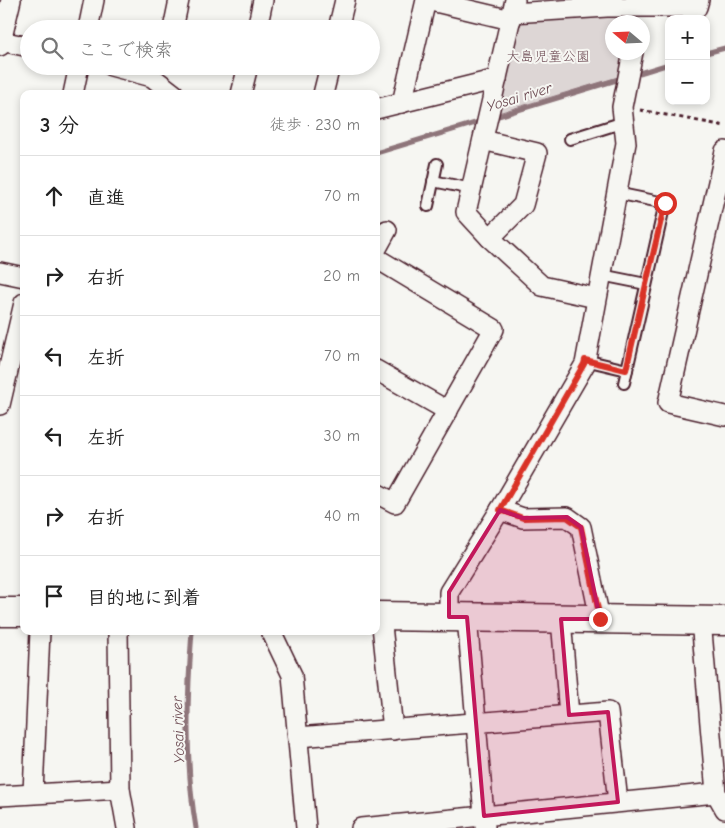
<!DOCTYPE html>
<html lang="ja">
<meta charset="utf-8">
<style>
body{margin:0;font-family:"Comic Neue","Klee One",sans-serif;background:#f2f2f2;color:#222}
.controls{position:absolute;right:15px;top:15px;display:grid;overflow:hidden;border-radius:10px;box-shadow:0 2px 8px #0003}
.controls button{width:45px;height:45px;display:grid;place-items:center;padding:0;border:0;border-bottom:1px solid #e0e0e0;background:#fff;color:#222;font:25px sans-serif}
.compass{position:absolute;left:605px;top:15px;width:45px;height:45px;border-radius:50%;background:#fff;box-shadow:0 2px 8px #0003;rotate:289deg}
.stop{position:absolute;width:15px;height:15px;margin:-11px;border:4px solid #d93025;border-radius:50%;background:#fff}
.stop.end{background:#d93025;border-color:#fff;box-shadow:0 1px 5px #0008}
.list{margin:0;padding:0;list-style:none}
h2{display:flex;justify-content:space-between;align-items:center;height:65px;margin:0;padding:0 20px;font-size:21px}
h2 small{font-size:16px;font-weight:400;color:#767676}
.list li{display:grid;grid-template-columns:32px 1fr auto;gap:15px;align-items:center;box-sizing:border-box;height:80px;padding:0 20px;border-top:1px solid #e0e0e0}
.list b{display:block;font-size:19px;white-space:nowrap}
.list em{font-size:16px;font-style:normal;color:#767676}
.icon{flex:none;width:28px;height:28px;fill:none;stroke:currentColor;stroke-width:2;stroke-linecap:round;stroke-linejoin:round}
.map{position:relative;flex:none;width:725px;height:828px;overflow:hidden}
.search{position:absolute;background:#fff;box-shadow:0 2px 8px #0003;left:20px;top:20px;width:360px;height:55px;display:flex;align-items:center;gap:12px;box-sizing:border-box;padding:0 18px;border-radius:28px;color:#767676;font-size:19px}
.panel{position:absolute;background:#fff;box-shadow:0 2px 8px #0003;left:20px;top:90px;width:360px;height:545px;border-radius:10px}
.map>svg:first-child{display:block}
</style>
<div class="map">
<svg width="725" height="828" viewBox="0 0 725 828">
<rect width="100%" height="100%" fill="#f6f6f2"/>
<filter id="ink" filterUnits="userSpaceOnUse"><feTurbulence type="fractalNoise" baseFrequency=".02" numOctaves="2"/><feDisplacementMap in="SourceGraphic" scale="10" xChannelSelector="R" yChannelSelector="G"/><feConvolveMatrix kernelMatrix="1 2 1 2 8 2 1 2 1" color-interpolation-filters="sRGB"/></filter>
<g filter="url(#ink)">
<polygon fill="#ddd6d5" stroke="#947a80" points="628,14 633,22 612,22 612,52 624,53 618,77 495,114 515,21"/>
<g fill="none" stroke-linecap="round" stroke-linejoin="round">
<g stroke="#8e747a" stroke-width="5">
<polyline points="706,53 725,48"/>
<polyline points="633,75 669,64"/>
<polyline points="492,118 623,78"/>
<polyline points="376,153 482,121"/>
<path d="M192 631C187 696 185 764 196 828"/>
</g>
<g stroke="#4a1f2b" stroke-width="14">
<g id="lane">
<polyline points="570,139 624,122"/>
<polyline points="433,181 472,189"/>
<polyline points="616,193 665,203 624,383"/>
<polyline points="428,206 437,164"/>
<polyline points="601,275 646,284"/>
<polyline points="585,360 627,370"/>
</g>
</g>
<g stroke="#4a1f2b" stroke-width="22">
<g id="street">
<polyline points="427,0 511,20"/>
<polyline points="515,0 466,212 490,238 542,286 596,298"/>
<polyline points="512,13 607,7 697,7 699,0"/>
<polyline points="88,29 94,0"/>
<polyline points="173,29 179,0"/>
<polyline points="257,29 263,0"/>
<polyline points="338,29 345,0"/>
<polyline points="1,41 29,47"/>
<polyline points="0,46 11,0"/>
<polyline points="111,66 152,77 174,94"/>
<polyline points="73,94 79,66"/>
<polyline points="241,94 248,66"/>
<polyline points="323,94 330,66"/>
<polyline points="402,103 426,0"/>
<polyline points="376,109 497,79"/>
<polyline points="483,140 537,153 523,205 490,238"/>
<polyline points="725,151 668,403 725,416"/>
<polyline points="376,250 387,230"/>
<polyline points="376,258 494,329 395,503 376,493"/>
<polyline points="0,272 24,277"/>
<polyline points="376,370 448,411"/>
<polyline points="0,405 24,303"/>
<polyline points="500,510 523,518 567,517 581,527 600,619"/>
<polyline points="381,616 393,730"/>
<polyline points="449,617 449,592 500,510 585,364 626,143 622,107 633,52"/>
<polyline points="467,617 485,827"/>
<polyline points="561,619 569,715"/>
<polyline points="701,620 716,793 725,809"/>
<polyline points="118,631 120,789 127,828"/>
<polyline points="271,631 292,675 306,828"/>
<polyline points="298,737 608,712 618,802"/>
<polyline points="33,793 40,631"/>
<polyline points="0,796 120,789"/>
<polyline points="361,828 716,793"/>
</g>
</g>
<g stroke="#4a1f2b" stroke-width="31">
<g id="secondary">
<polyline points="0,612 24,612"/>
<polyline points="376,616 725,621"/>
</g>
</g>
<polyline stroke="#4a1f2b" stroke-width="3" stroke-dasharray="4 4" stroke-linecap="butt" points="640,110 725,126"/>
<use href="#lane" stroke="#f6f6f2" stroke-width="10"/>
<use href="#street" stroke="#f6f6f2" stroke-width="19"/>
<use href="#secondary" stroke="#f6f6f2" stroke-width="28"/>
</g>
</g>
<g fill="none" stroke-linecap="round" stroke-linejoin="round" filter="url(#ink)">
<polyline stroke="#d93025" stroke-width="6" points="600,619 581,527 567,517 523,518 500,510 584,364 585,360 626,370 665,203"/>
</g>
<path fill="#c2185b" fill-opacity="0.2" stroke="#c2185b" stroke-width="4" stroke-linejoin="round" d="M500 510 523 518 567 517 581 527 600 619H561L569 715 608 712 618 802 484 816 467 617H449V592Z"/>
<g text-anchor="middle" stroke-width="4" stroke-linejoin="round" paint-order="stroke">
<g font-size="14" fill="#6f4d56" stroke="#f6f6f2">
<text x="548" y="61">大島児童公園</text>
</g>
<g font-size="15" font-style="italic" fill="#6c4a52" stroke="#f6f6f2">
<text transform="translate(519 97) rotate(-17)" y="5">Yosai river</text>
<text transform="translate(178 730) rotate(-92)" y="5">Yosai river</text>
</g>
</g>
</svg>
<div class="controls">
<button>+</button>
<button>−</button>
</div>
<svg class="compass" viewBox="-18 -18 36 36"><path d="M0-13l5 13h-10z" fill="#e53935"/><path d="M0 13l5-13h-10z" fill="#767676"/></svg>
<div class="stop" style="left:665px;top:203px"></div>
<div class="stop end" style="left:600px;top:619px"></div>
<div class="search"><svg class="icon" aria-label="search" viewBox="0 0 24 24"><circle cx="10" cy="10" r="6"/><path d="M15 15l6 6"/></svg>ここで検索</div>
<section class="panel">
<h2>3 分<small>徒歩 · 230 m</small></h2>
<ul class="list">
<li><svg class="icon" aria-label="ahead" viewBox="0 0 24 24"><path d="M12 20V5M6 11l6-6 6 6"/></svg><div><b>直進</b></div><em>70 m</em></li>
<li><svg class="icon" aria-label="right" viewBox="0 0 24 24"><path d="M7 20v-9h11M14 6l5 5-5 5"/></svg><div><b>右折</b></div><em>20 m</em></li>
<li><svg class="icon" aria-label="left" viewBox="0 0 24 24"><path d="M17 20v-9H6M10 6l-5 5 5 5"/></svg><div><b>左折</b></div><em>70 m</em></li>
<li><svg class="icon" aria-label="left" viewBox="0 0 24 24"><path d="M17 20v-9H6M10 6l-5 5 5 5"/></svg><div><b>左折</b></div><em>30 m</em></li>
<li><svg class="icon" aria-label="right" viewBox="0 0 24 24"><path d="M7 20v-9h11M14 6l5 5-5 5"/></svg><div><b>右折</b></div><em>40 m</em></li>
<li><svg class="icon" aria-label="arrive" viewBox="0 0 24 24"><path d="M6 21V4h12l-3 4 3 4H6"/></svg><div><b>目的地に到着</b></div></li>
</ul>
</section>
</div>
